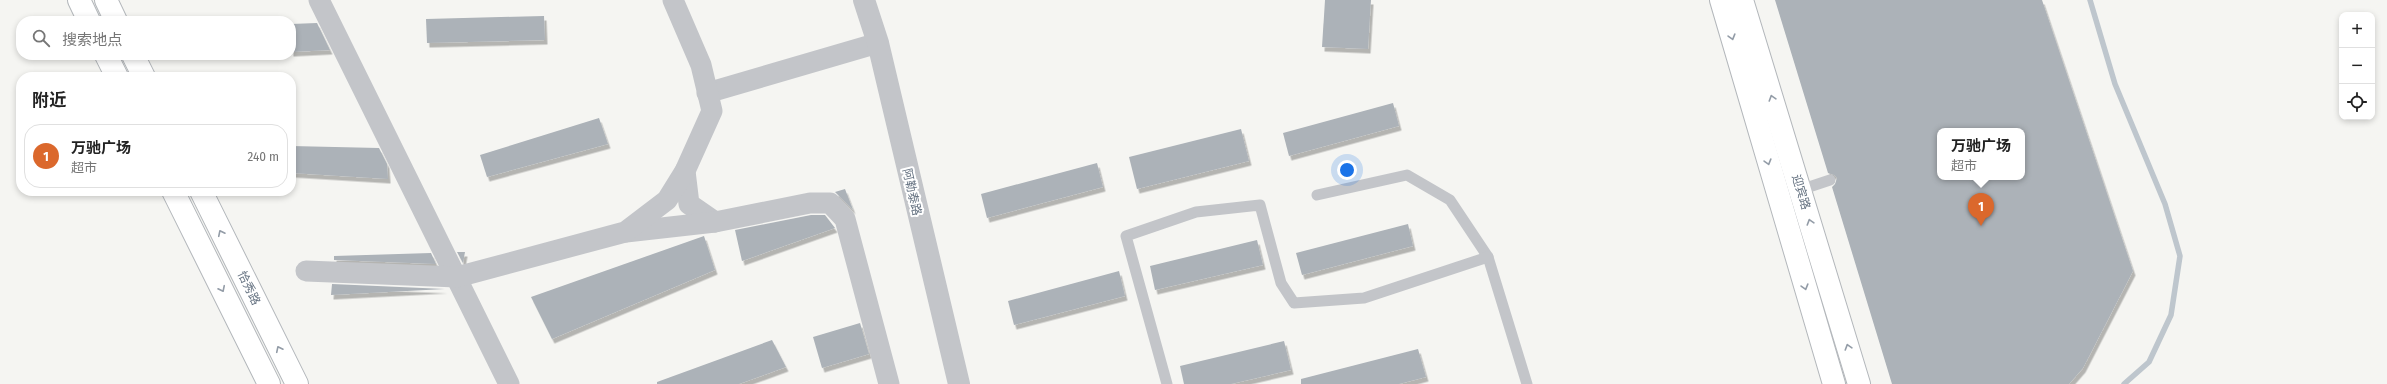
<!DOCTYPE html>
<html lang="zh">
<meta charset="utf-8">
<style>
body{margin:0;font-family:"Fira Sans Condensed","Noto Sans SC",sans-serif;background:#f6f6f6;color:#222}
.controls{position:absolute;right:12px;top:12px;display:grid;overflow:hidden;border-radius:8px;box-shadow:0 2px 6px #0003}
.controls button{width:36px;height:36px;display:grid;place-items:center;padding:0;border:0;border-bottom:1px solid #e0e0e0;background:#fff;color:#222;font:20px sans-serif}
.you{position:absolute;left:1347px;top:170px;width:14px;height:14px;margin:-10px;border:3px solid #fff;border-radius:50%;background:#1a73e8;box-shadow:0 0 0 6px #1a73e833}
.badge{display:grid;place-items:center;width:26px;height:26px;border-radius:50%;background:#db682c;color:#fff;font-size:13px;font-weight:700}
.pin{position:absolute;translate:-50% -33px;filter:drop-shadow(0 1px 2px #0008)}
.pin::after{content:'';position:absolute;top:21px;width:14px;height:12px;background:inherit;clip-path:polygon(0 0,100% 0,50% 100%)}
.popup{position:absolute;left:1937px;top:128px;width:88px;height:52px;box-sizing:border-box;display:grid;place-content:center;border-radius:8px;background:#fff;filter:drop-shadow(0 1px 3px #0005);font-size:13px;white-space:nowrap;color:#767676}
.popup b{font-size:15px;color:#222}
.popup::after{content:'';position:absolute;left:50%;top:100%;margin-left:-8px;border:8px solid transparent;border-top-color:#fff}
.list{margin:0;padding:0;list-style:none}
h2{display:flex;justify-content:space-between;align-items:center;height:52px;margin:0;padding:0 16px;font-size:17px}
h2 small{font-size:13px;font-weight:400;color:#767676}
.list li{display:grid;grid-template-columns:26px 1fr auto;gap:12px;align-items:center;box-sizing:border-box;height:64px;margin:0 8px 8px;padding:0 8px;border:1px solid #e0e0e0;border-radius:16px}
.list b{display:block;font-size:15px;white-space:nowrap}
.list p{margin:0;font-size:13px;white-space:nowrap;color:#767676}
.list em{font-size:13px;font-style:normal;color:#767676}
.icon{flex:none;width:22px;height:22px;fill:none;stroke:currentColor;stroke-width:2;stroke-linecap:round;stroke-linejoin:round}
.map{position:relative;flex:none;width:2387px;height:384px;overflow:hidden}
.search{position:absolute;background:#fff;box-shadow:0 2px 6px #0003;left:16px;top:16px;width:280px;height:44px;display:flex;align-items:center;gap:10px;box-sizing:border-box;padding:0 14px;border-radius:16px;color:#767676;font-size:15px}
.panel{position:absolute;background:#fff;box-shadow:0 2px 6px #0003;left:16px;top:72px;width:280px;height:124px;border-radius:16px}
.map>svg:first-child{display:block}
</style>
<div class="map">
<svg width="2387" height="384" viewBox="0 0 2387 384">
<defs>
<filter id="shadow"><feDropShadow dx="2.5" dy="4.5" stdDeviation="0" flood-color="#0004"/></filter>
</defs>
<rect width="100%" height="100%" fill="#f5f5f2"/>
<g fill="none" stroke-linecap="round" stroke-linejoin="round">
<polyline stroke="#bec6cd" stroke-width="5.5" points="2090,0 2115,84 2165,204 2180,256 2171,315 2149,362 2124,384"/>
</g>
<g fill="#acb2b8" fill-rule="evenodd" filter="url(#shadow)">
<polygon points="1325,0 1371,0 1368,49 1322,47"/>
<path d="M1775 0H2042L2133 271 2083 368 2069 384H1892L1832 187 1835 184 1837 178 1834 175 1828 173ZM1940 131H2022V177H1940Z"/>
<polygon points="544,16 545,40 427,43 426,19"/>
<polygon points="317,23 330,50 291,52 291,24"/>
<polygon points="1393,103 1399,126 1289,156 1283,133"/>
<polygon points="599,118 608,144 487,177 480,155"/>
<polygon points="1241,129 1249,161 1137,189 1129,157"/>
<polygon points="291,146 379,148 387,164 388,179 291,173"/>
<polygon points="1097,163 1103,187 987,218 981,194"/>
<polygon points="845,189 853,210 835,192"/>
<polygon points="811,215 825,215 835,228 742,261 735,230"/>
<polygon points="1408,224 1413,246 1302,275 1296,253"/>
<polygon points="704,236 715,270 552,339 531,297"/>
<polygon points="1257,240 1263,265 1155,290 1150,266"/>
<polygon points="457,252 465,252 463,263"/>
<polygon points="431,253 436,264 334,260 334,256"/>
<polygon points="1119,271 1125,296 1014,325 1008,301"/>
<polygon points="332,284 445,289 331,295"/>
<polygon points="860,323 869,354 822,368 813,337"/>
<polygon points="772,340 786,367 739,384 657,384 657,382"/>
<polygon points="1284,341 1291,370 1231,384 1184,384 1180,366"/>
<polygon points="1418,349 1426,377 1399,384 1301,384 1301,379"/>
</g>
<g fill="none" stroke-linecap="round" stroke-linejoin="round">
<g stroke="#b3b7bb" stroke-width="24">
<g id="secondary">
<polyline points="79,0 89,21"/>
<polyline points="106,0 116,21"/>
<polyline points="1721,0 1834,384"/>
<polyline points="1742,0 1859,384"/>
<polyline points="106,55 117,77"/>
<polyline points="133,55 144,77"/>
<polyline points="173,191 269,384"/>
<polyline points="201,191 297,384"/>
</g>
</g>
<g stroke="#c3c5c9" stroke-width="11">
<polyline points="1800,190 1830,180"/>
<polyline points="1317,195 1407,175 1450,200 1488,257 1527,384"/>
<polyline points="1167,384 1126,236 1196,212 1260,205 1281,283 1294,303 1364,298 1488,257"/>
</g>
<g stroke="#c3c5c9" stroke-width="21">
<polyline points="319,0 509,384"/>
<polyline points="707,93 878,43"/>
<polyline points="685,171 689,204 715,222"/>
<polyline points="626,232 715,222 810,203 830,203 845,219 889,384"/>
<polyline points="306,271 457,277 625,232 667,200 685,171 712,111 701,65 673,0"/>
</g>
<polyline stroke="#c3c5c9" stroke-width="22" points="864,0 878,43 959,384"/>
<use href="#secondary" stroke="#fff" stroke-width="22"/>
</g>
<defs><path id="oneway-chevron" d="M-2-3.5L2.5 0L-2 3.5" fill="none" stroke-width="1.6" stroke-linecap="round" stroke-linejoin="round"/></defs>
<g stroke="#939ca7">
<use href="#oneway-chevron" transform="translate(1732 37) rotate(74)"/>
<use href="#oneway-chevron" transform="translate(1772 98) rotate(-107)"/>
<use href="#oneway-chevron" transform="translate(1768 162) rotate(74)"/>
<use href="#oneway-chevron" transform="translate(1810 222) rotate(-107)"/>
<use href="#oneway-chevron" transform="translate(221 233) rotate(-116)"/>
<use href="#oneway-chevron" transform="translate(1805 287) rotate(74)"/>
<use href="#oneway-chevron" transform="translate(222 289) rotate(64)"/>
<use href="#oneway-chevron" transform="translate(1848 347) rotate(-107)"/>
<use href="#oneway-chevron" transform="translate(279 349) rotate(-116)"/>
</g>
<g text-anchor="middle" stroke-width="4" stroke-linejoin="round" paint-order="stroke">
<g font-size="12" fill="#657281" stroke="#fff">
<text transform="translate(912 192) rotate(77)" y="4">阿勒泰路</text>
<text transform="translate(1801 192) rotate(73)" y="4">迎宾路</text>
<text transform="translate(249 288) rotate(64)" y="4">恰秀路</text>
</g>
</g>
</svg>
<div class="controls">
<button>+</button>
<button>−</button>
<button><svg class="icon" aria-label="locate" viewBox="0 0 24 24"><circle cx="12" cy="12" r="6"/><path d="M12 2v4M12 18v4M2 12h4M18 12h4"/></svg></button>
</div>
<div class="you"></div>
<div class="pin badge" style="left:1981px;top:226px">1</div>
<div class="popup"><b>万驰广场</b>超市</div>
<div class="search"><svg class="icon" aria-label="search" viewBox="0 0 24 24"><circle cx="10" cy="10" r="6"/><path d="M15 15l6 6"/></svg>搜索地点</div>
<section class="panel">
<h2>附近<small></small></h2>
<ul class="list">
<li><span class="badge">1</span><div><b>万驰广场</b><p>超市</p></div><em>240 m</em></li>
</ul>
</section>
</div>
